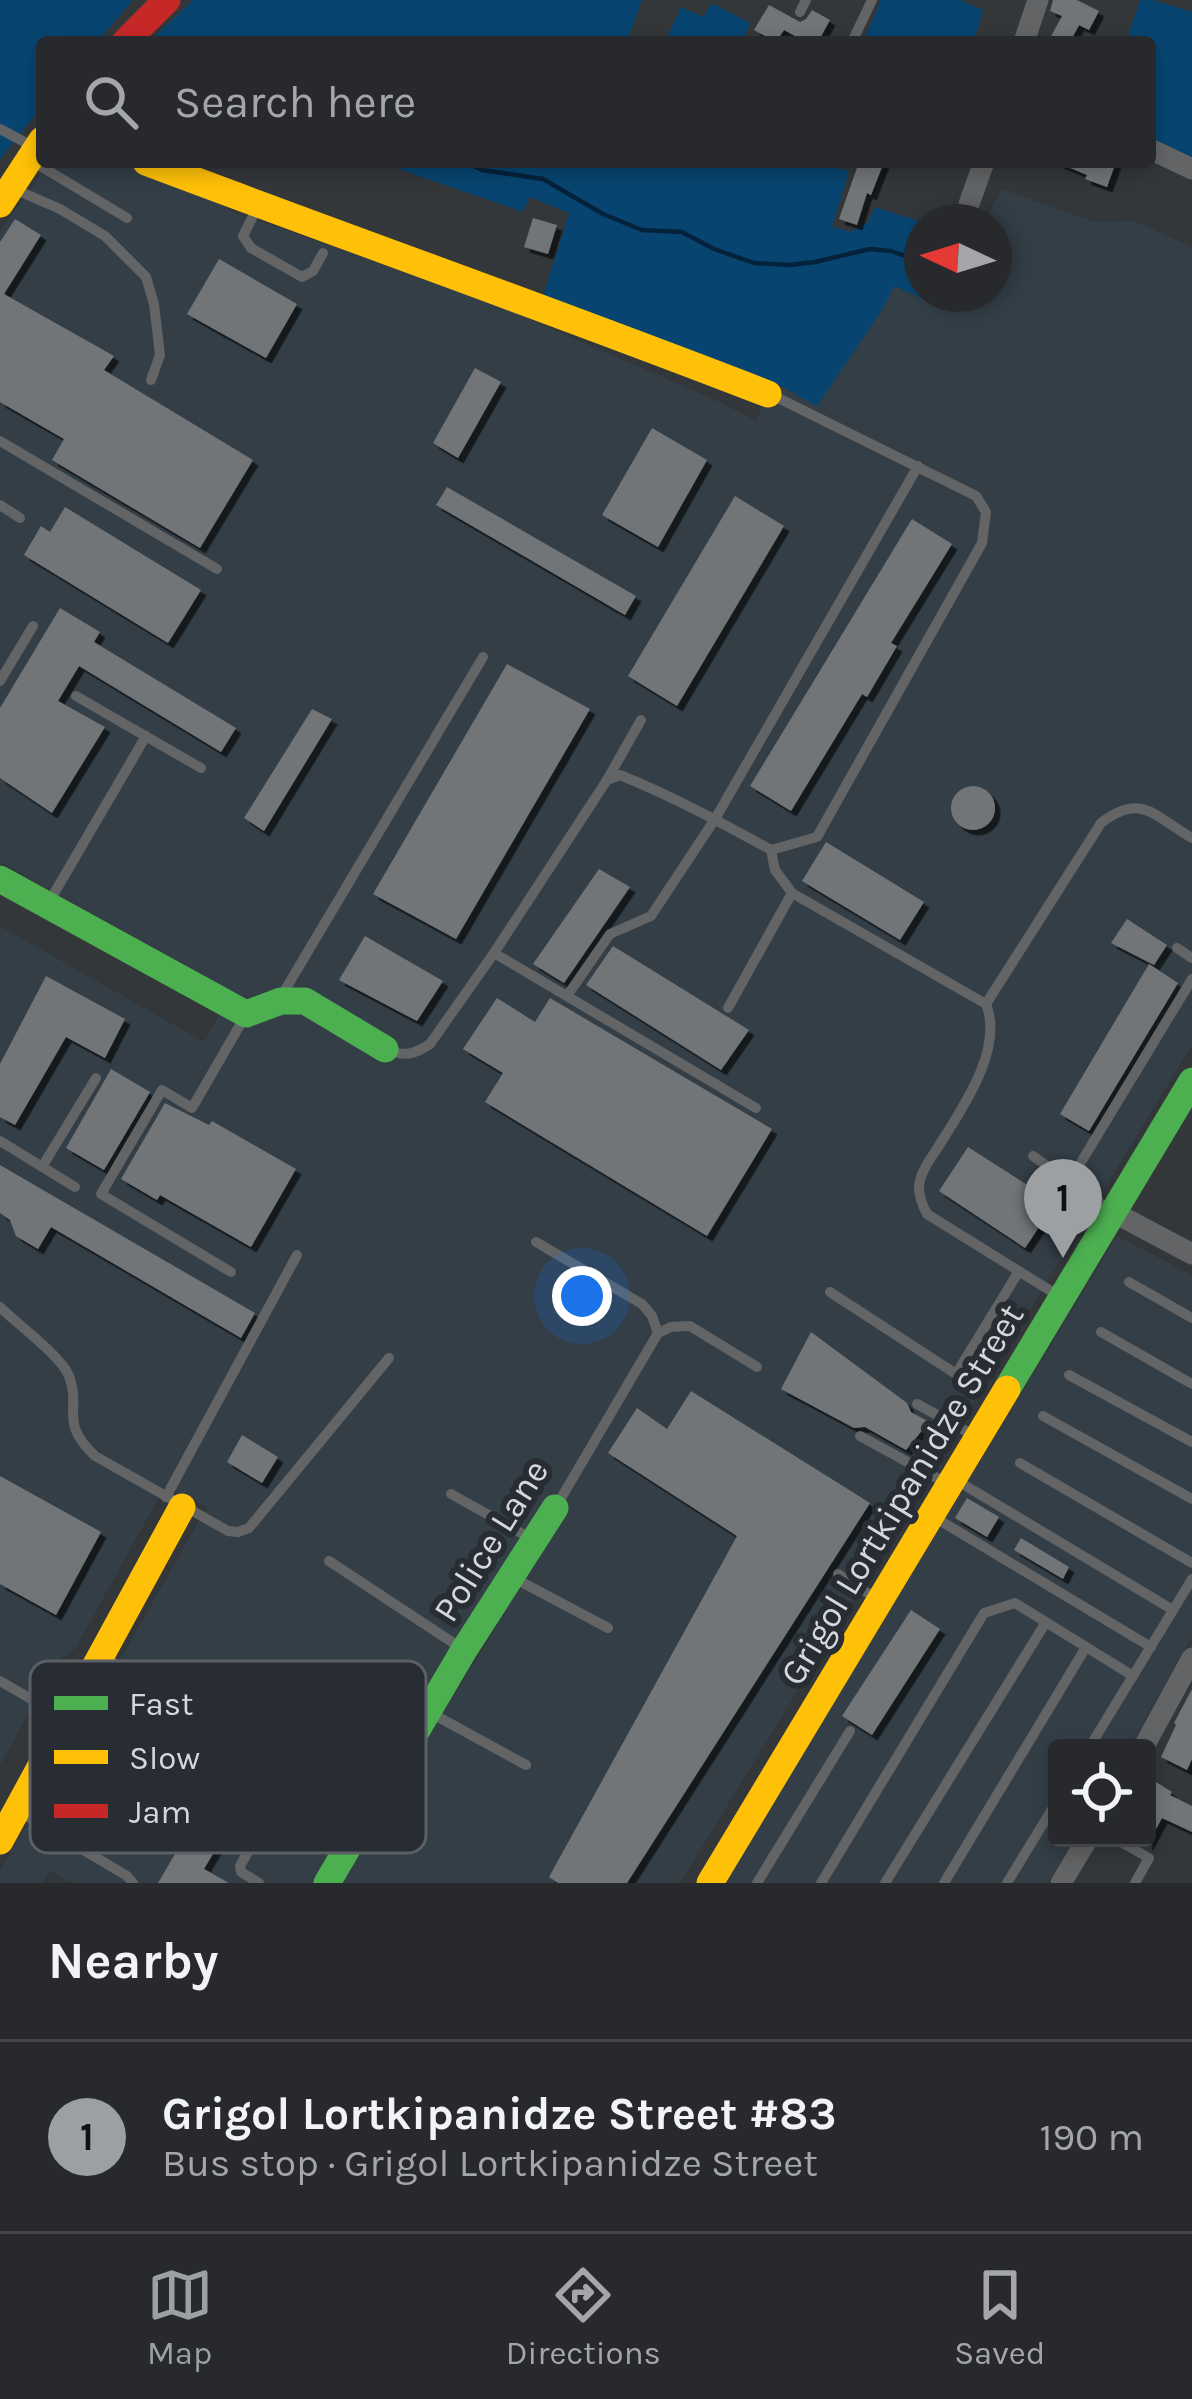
<!DOCTYPE html>
<meta charset="utf-8">
<style>
body{margin:0;font-family:Karla,sans-serif;background:#333538;color:#f1f3f6}
.controls{position:absolute;right:36px;bottom:36px;display:grid;overflow:hidden;border-radius:12px;box-shadow:0 6px 18px #0003}
.controls button{width:108px;height:108px;display:grid;place-items:center;padding:0;border:0;border-bottom:3px solid #434548;background:#27292c;color:#f1f3f6;font:60px sans-serif}
.compass{position:absolute;left:904px;top:204px;width:108px;height:108px;border-radius:50%;background:#27292c;box-shadow:0 6px 18px #0003;rotate:274deg}
.you{position:absolute;left:582px;top:1296px;width:42px;height:42px;margin:-30px;border:9px solid #fff;border-radius:50%;background:#1a73e8;box-shadow:0 0 0 18px #1a73e833}
.badge{display:grid;place-items:center;width:78px;height:78px;border-radius:50%;background:#9ca0a3;color:#111;font-size:39px;font-weight:700}
.pin{position:absolute;translate:-50% -99px;filter:drop-shadow(0 3px 6px #0008)}
.pin::after{content:'';position:absolute;top:63px;width:42px;height:36px;background:inherit;clip-path:polygon(0 0,100% 0,50% 100%)}
.list{margin:0;padding:0;list-style:none}
h2{display:flex;justify-content:space-between;align-items:center;height:156px;margin:0;padding:0 48px;font-size:51px}
h2 small{font-size:39px;font-weight:400;color:#a4a6a9}
.list li{display:grid;grid-template-columns:78px 1fr auto;gap:36px;align-items:center;box-sizing:border-box;height:192px;padding:0 48px;border-top:3px solid #434548}
.list b{display:block;font-size:45px;white-space:nowrap}
.list p{margin:0;font-size:39px;white-space:nowrap;color:#a4a6a9}
.list em{font-size:39px;font-style:normal;color:#a4a6a9}
.icon{flex:none;width:66px;height:66px;fill:none;stroke:currentColor;stroke-width:2;stroke-linecap:round;stroke-linejoin:round}
.map{position:relative;flex:none;width:1192px;height:1883px;overflow:hidden}
.search{position:absolute;background:#27292c;box-shadow:0 6px 18px #0003;left:36px;right:36px;top:36px;height:132px;display:flex;align-items:center;gap:30px;box-sizing:border-box;padding:0 42px;border-radius:12px;color:#a4a6a9;font-size:45px}
.sheet{height:348px;background:#27292c}
nav{display:flex;justify-content:space-around;align-items:center;box-sizing:border-box;height:168px;border-top:3px solid #434548;background:#27292c;font-size:33px;color:#a4a6a9}
nav a{display:grid;justify-items:center;gap:6px}
nav .on{color:#9ca0a3}
.map>svg:first-child{display:block}
</style>
<div class="map">
<svg width="1192" height="1883" viewBox="0 0 1192 1883">
<defs>
<filter id="shadow"><feDropShadow dx="5.5" dy="5.5" stdDeviation="0" flood-color="#0009"/></filter>
</defs>
<rect width="100%" height="100%" fill="#34373a"/>
<g fill="#333e47">
<polygon points="50,162 117,162 213,200 234,212 485,300 722,403 756,421 773,382 816,405 894,285 923,299 951,297 953,294 994,294 994,222 984,222 1002,189 1094,222 1135,221 1192,247 1192,1045 680,1883 340,1883 497,1625 407,1720 393,1740 396,1749 319,1883 73,1883 49,1871 42,1883 0,1883 0,1871 207,1507 165,1486 75,1649 58,1660 0,1765 0,926 204,1042 232,991 0,862 0,231"/>
<polygon points="1117,1236 1192,1275 1192,1636 1129,1748 1057,1748 1057,1838 1075,1838 1048,1883 724,1883"/>
</g>
<g fill="#074570">
<polygon points="0,0 133,0 97,42 42,42 42,107 0,159"/>
<polygon points="193,0 642,0 627,42 149,42"/>
<polygon points="881,0 960,0 983,10 974,42 863,42"/>
<polygon points="1140,0 1153,0 1192,12 1192,166 1150,143 1150,42 1126,42"/>
<polygon points="712,3 750,23 744,38 750,42 665,42 681,7 703,17"/>
<polygon points="379,162 819,162 849,171 832,227 851,232 868,222 875,207 922,222 922,294 953,294 952,297 923,299 894,286 882,310 817,406 773,382 543,296 569,213 529,197 523,212"/>
</g>
<g fill="none" stroke-linecap="round" stroke-linejoin="round">
<g stroke="#05223c" stroke-width="4.5">
<polyline points="185,41 186,42"/>
<polyline points="465,162 482,170 543,179 603,214 642,230 682,232 714,249 754,263 789,265 815,262 870,249 891,251 911,258 922,274"/>
</g>
</g>
<g fill="#727578" filter="url(#shadow)">
<polygon points="1053,0 1077,0 1099,11 1089,30 1079,25 1070,42 1048,42 1062,16 1050,11"/>
<polygon points="769,5 800,22 806,19 812,10 830,20 818,42 806,42 784,30 776,42 754,30"/>
<polygon points="859,162 884,162 871,195 867,193 857,225 839,219"/>
<polygon points="1056,162 1116,162 1107,187 1085,179 1087,175"/>
<polygon points="533,218 557,225 548,254 524,247"/>
<polygon points="15,219 41,235 4,294 114,356 104,370 253,460 200,548 52,460 64,439 0,402 0,242"/>
<polygon points="219,259 297,304 266,358 187,314"/>
<polygon points="475,368 501,382 458,458 433,443"/>
<polygon points="652,428 707,460 658,547 602,515"/>
<polygon points="447,487 636,596 625,615 436,505"/>
<polygon points="735,496 784,526 677,706 628,676"/>
<polygon points="65,507 201,590 168,643 24,555 41,526 50,532"/>
<polygon points="912,519 952,544 891,643 897,646 867,697 862,694 791,811 750,786"/>
<polygon points="60,608 100,632 94,642 236,728 221,752 79,666 58,701 105,727 52,813 0,778 0,708"/>
<polygon points="507,664 590,709 456,939 373,894"/>
<polygon points="312,709 332,719 264,831 244,818"/>
<circle cx="973" cy="808" r="22"/>
<polygon points="826,842 924,902 900,940 802,881"/>
<polygon points="599,869 630,887 564,983 533,964"/>
<polygon points="1127,919 1167,945 1154,965 1111,943"/>
<polygon points="365,936 443,981 417,1021 339,980"/>
<polygon points="613,946 749,1030 721,1070 586,985"/>
<polygon points="1149,964 1178,983 1089,1131 1060,1114"/>
<polygon points="46,976 125,1019 105,1058 66,1037 15,1125 0,1117 0,1064"/>
<polygon points="497,998 535,1022 550,998 772,1129 707,1236 485,1102 503,1073 463,1049"/>
<polygon points="111,1069 150,1092 104,1170 66,1148"/>
<polygon points="165,1103 209,1125 212,1121 296,1169 251,1247 160,1195 157,1200 121,1179"/>
<polygon points="968,1147 1029,1186 1039,1172 1064,1190 1025,1248 939,1191"/>
<polygon points="0,1165 255,1313 241,1338 51,1227 38,1249 16,1236 10,1220 0,1213"/>
<polygon points="811,1332 907,1403 911,1412 929,1422 906,1450 865,1427 854,1428 781,1389"/>
<polygon points="691,1391 870,1503 627,1883 558,1883 549,1877 737,1536 608,1453 637,1408 667,1429"/>
<polygon points="242,1435 278,1457 262,1483 227,1462"/>
<polygon points="0,1476 101,1532 56,1615 0,1584"/>
<polygon points="967,1498 999,1517 987,1537 955,1518"/>
<polygon points="1021,1538 1069,1567 1063,1579 1014,1550"/>
<polygon points="911,1610 940,1629 872,1735 842,1716"/>
<polygon points="1192,1689 1192,1759 1187,1770 1161,1757 1176,1725 1174,1723"/>
<polygon points="245,1735 355,1790 338,1819 258,1777 204,1869 229,1883 158,1883"/>
<polygon points="1147,1780 1154,1785 1156,1782 1172,1792 1170,1795 1192,1806 1192,1832 1162,1818 1147,1846"/>
</g>
<g fill="none" stroke-linecap="round" stroke-linejoin="round">
<g stroke="#626466" stroke-width="10">
<polyline points="800,12 806,0"/>
<polyline points="852,42 872,0"/>
<polyline points="0,129 34,147"/>
<polyline points="32,161 127,218"/>
<polyline points="14,189 60,209 105,236 146,277 154,304 160,355 151,380"/>
<polyline points="257,208 243,236 251,248 302,277 313,271 323,253"/>
<polyline points="0,441 217,569"/>
<polyline points="0,505 20,518"/>
<polyline points="0,681 33,626"/>
<polyline points="76,696 201,768"/>
<polyline points="607,780 641,720"/>
<path d="M771 850 775 870 792 893 986 1004 1101 823C1141 792 1154 816 1192 838"/>
<polyline points="49,902 146,736"/>
<polyline points="1177,948 1192,958"/>
<polyline points="494,953 756,1108"/>
<polyline points="282,995 483,657"/>
<polyline points="567,996 610,934 651,916 715,819 918,466"/>
<path d="M986 1004C1004 1049 963 1107 940 1144 932 1157 920 1171 919 1187 919 1197 922 1205 927 1214L1059 1296"/>
<polyline points="728,1008 792,893"/>
<path d="M388 1050C405 1057 415 1054 430 1044L494 953 607 780 620 775C672 796 722 823 771 850L817 837 982 543 986 512 976 496 770 394"/>
<polyline points="0,1141 75,1187"/>
<polyline points="1033,1156 1110,1210"/>
<polyline points="42,1167 96,1078"/>
<polyline points="1069,1182 1192,979"/>
<polyline points="536,1242 642,1304 652,1316 658,1333"/>
<polyline points="231,1272 101,1194 162,1090 192,1108 244,1018"/>
<polyline points="1129,1282 1192,1318"/>
<polyline points="830,1292 956,1374 1019,1271"/>
<path d="M0 1307C16 1323 62 1357 69 1376 82 1410 58 1421 95 1456L228 1531 238 1532 249 1528 389 1358"/>
<polyline points="1101,1332 1192,1384"/>
<polyline points="1069,1375 1192,1442"/>
<polyline points="917,1404 975,1436"/>
<polyline points="1043,1416 1192,1499"/>
<polyline points="860,1436 946,1483"/>
<polyline points="1020,1463 1192,1563"/>
<polyline points="956,1480 1173,1610"/>
<polyline points="451,1494 532,1539"/>
<polyline points="166,1497 297,1255"/>
<polyline points="557,1505 658,1333 671,1327 690,1326 757,1367"/>
<polyline points="934,1517 1151,1647"/>
<polyline points="329,1561 461,1648"/>
<polyline points="838,1574 877,1599"/>
<polyline points="514,1578 608,1628"/>
<polyline points="104,1657 135,1676 159,1671 194,1688"/>
<polyline points="135,1676 98,1744 103,1774 138,1795"/>
<polyline points="0,1681 64,1718"/>
<polyline points="329,1692 409,1737"/>
<polyline points="431,1713 526,1765"/>
<polyline points="1089,1748 1192,1579"/>
<polyline points="20,1812 127,1876 133,1883"/>
<polyline points="1114,1838 1149,1858 1135,1883"/>
<polyline points="259,1883 241,1872 240,1866 277,1800"/>
<polyline points="757,1883 850,1731"/>
<polyline points="821,1883 984,1613 1015,1603 1133,1676"/>
<polyline points="885,1883 1046,1622"/>
<polyline points="944,1883 1086,1647"/>
<polyline points="1007,1883 1057,1801"/>
</g>
<g stroke="#626466" stroke-width="21">
<polyline points="1024,42 1038,0"/>
<polyline points="1150,149 1192,169"/>
<polyline points="969,204 984,162"/>
<polyline points="1113,1212 1192,1254"/>
<polyline points="1143,1748 1192,1658"/>
<polyline points="1061,1883 1088,1838"/>
</g>
<g stroke="#4caf50" stroke-width="27">
<polyline points="0,879 246,1014 281,1001 305,1001 385,1049"/>
<polyline points="1007,1389 1192,1081"/>
<polyline points="327,1883 464,1650 555,1508"/>
</g>
<g stroke="#ffc107" stroke-width="27">
<path d="M146 162C353 240 562 314 768 394"/>
<polyline points="0,204 42,140"/>
<polyline points="0,1841 182,1507"/>
<polyline points="710,1883 1007,1389"/>
</g>
<polyline stroke="#c62828" stroke-width="27" points="125,42 167,0"/>
</g>
<g text-anchor="middle" stroke-width="12" stroke-linejoin="round" paint-order="stroke">
<g font-size="36" fill="#d4d8dc" stroke="#272d33">
<text transform="translate(901 1494) rotate(-59)" y="13">Grigol Lortkipanidze Street</text>
<text transform="translate(490 1540) rotate(-58)" y="13">Police Lane</text>
</g>
</g>
<rect x="30" y="1661" width="396" height="192" rx="18" fill="#272d33" stroke="#5b6066" stroke-width="3"/>
<rect x="54" y="1696" width="54" height="14" fill="#4caf50"/>
<rect x="54" y="1750" width="54" height="14" fill="#ffc107"/>
<rect x="54" y="1804" width="54" height="14" fill="#c62828"/>
<g font-size="33" fill="#d4d8dc">
<text x="129" y="1715">Fast</text>
<text x="129" y="1769">Slow</text>
<text x="129" y="1823">Jam</text>
</g>
</svg>
<div class="controls">
<button><svg class="icon" aria-label="locate" viewBox="0 0 24 24"><circle cx="12" cy="12" r="6"/><path d="M12 2v4M12 18v4M2 12h4M18 12h4"/></svg></button>
</div>
<svg class="compass" viewBox="-18 -18 36 36"><path d="M0-13l5 13h-10z" fill="#e53935"/><path d="M0 13l5-13h-10z" fill="#a4a6a9"/></svg>
<div class="you"></div>
<div class="pin badge" style="left:1063px;top:1258px">1</div>
<div class="search"><svg class="icon" aria-label="search" viewBox="0 0 24 24"><circle cx="10" cy="10" r="6"/><path d="M15 15l6 6"/></svg>Search here</div>
</div>
<section class="sheet">
<h2>Nearby<small></small></h2>
<ul class="list">
<li><span class="badge">1</span><div><b>Grigol Lortkipanidze Street #83</b><p>Bus stop · Grigol Lortkipanidze Street</p></div><em>190 m</em></li>
</ul>
</section>
<nav>
<a class="on"><svg class="icon" aria-label="map" viewBox="0 0 24 24"><path d="M3 6l6-2 6 2 6-2v14l-6 2-6-2-6 2zM9 4v14M15 6v14"/></svg>Map</a>
<a><svg class="icon" aria-label="directions" viewBox="0 0 24 24"><path d="M12 3l9 9-9 9-9-9zM9 14v-3h6M13 9l2 2-2 2"/></svg>Directions</a>
<a><svg class="icon" aria-label="saved" viewBox="0 0 24 24"><path d="M7 4h10v16l-5-4-5 4z"/></svg>Saved</a>
</nav>
